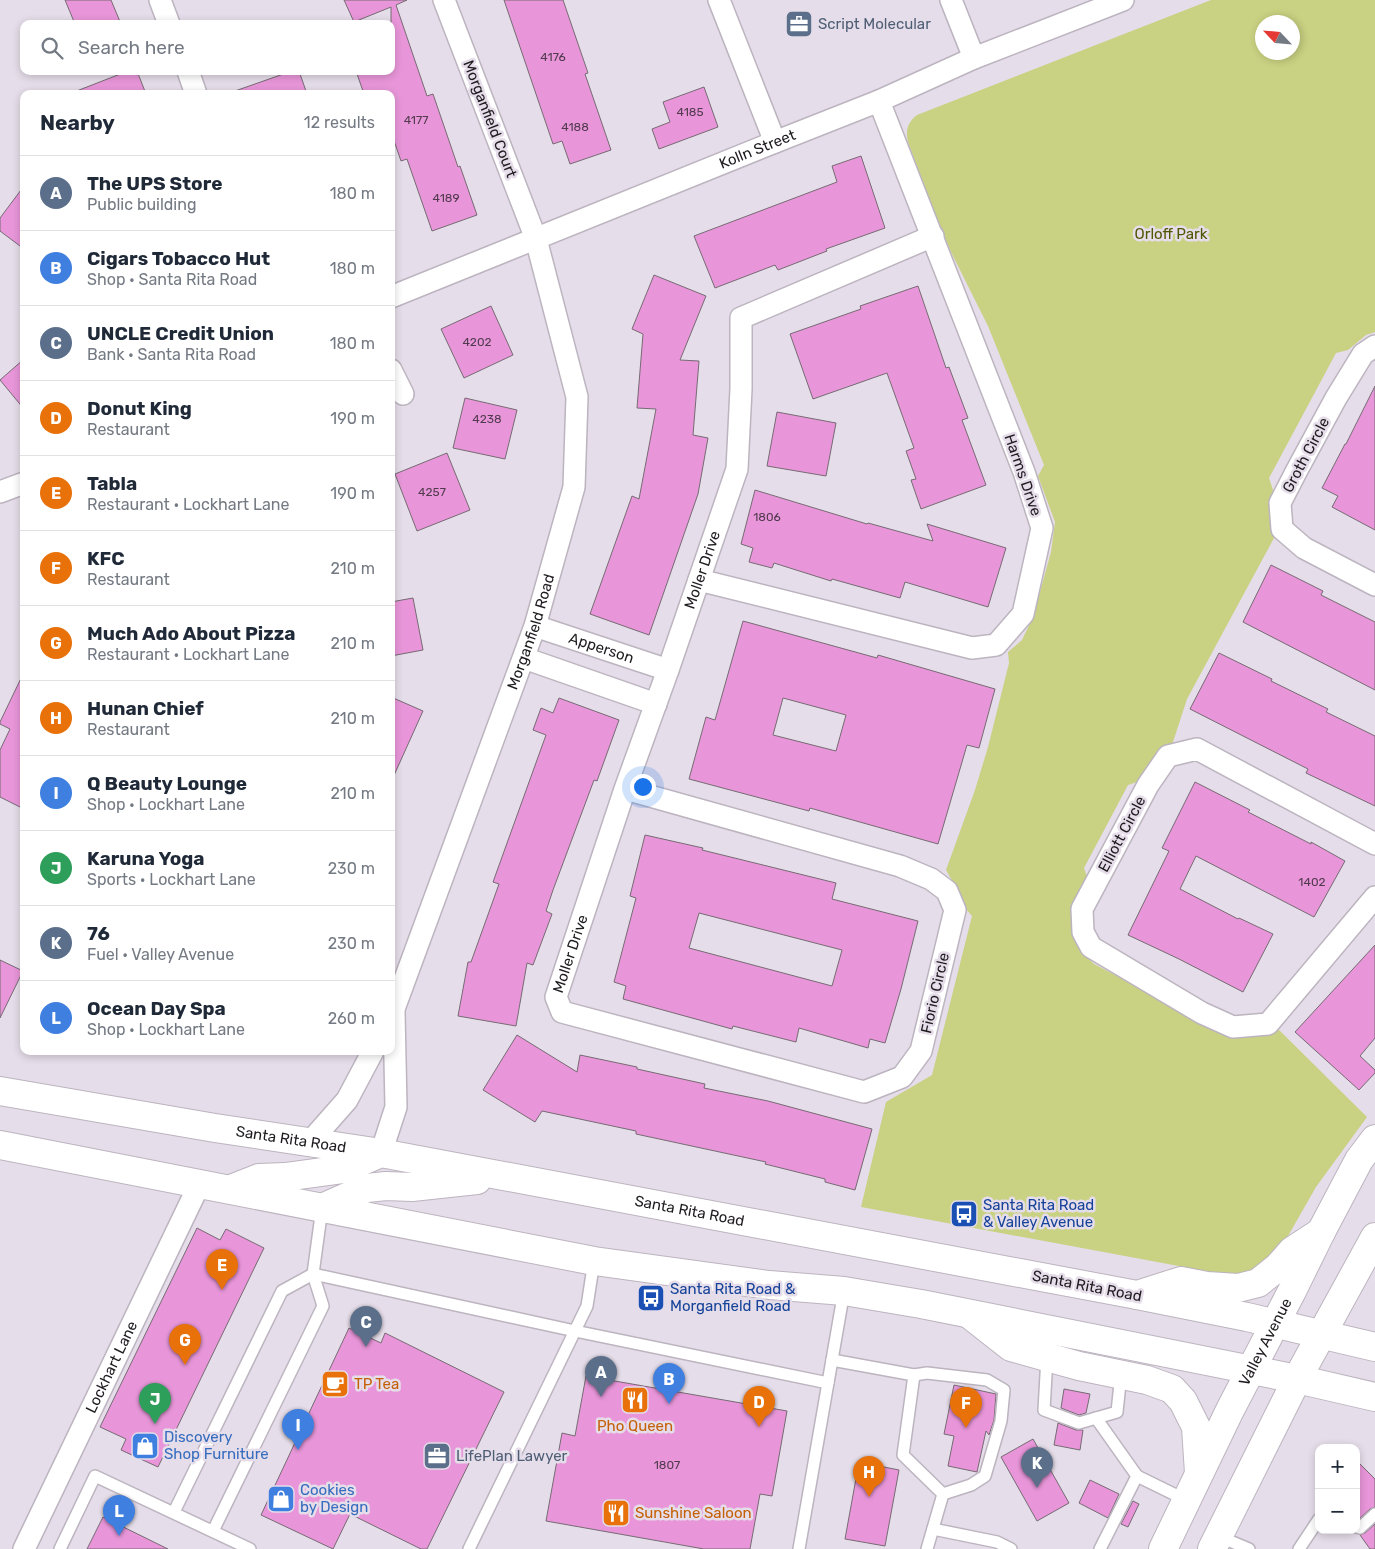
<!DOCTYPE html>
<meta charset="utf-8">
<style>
body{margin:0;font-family:Rubik,sans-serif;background:#f2f2f3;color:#1f2937}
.controls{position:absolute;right:15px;bottom:15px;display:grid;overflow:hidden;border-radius:10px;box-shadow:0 2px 8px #0003}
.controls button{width:45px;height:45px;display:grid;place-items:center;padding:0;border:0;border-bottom:1px solid #e0e1e3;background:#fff;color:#1f2937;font:25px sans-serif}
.compass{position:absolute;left:1255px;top:15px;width:45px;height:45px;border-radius:50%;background:#fff;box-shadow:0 2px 8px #0003;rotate:296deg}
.you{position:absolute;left:642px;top:786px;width:18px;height:18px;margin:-12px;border:4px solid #fff;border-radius:50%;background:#1a73e8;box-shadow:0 0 0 8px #1a73e833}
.badge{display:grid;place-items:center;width:32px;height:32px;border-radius:50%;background:#367b1f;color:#fff;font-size:16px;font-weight:700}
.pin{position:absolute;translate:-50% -41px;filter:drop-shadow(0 1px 2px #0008)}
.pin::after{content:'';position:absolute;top:26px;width:18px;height:15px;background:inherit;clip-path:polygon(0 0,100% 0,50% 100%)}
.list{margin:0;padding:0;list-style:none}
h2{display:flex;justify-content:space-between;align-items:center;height:65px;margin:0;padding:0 20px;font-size:21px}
h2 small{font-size:16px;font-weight:400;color:#747a83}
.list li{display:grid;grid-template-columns:32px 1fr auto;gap:15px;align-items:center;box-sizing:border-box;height:75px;padding:0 20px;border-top:1px solid #e0e1e3}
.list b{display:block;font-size:19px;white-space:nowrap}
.list p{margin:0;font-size:16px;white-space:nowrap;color:#747a83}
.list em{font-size:16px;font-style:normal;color:#747a83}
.icon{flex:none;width:28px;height:28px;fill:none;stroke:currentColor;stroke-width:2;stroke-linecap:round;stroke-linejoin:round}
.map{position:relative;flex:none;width:1375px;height:1549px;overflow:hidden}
.search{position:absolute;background:#fff;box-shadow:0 2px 8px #0003;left:20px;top:20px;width:375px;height:55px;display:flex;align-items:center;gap:12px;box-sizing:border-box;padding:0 18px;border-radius:10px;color:#747a83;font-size:19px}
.panel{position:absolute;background:#fff;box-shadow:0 2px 8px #0003;left:20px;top:90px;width:375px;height:965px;border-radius:10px}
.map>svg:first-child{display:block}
</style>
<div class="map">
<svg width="1375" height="1549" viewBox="0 0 1375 1549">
<rect width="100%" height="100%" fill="#e5dde9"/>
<path fill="#c9d182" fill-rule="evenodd" d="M1211 0H1375V332L1366 335 1348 350 1336 353 1269 478 1273 490 1271 503 1270 525 1274 538 1187 699 1172 745 1140 781 1128 785 1084 868 1088 879 1075 932 1079 949 1094 964 1228 1034 1277 1028 1367 1117 1316 1187 1276 1257 1259 1270 1238 1277 861 1207 886 1102 932 1075 972 916 960 902 957 889 946 870 975 790 988 747 1009 663 1008 652 1022 640 1033 617 1051 552 1055 522 1038 476 1044 465 988 326 951 252 939 224 908 142C905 130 908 122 917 115ZM1262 22H1292V52H1262Z"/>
<g fill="#e896d9" stroke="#766b73" fill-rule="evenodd">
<polygon points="65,0 111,0 121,24 75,24"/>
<polygon points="344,0 407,0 396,5 427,96 433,94 458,167 460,166 477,215 432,231 407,159 401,161 391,132 391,94 364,94 356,71 391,71 391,7 354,22"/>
<polygon points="504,0 563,0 588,73 585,74 611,150 570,164 562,141 553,144"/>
<polygon points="128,71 137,71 146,94 74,94 74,92"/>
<polygon points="292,71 299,71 307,94 236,94 235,91"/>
<polygon points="704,87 718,127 659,149 652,129 670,122 663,102"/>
<polygon points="861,156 885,228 826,249 827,251 778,270 775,265 715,288 694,236 837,182 832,166"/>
<polygon points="24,186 24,249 0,231 0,218"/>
<polygon points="654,275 706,296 680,360 699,361 693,435 708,438 698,494 649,635 590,614 632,496 639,499 656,409 637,408 643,334 632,329"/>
<polygon points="918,286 946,368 949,367 968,418 962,420 986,485 921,509 911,480 916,479 906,451 914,448 887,373 813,399 790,334 861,309 860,306"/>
<polygon points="491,306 513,355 464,378 441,329"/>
<polygon points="24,359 24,409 0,380"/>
<polygon points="1375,386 1375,530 1332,507 1338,496 1322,488 1345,444 1346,444"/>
<polygon points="465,398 517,410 505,459 453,448"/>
<polygon points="777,412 836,423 826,476 767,466"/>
<polygon points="447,453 470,510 417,531 395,474"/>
<polygon points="755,490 867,524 868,523 933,541 927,524 1006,548 988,607 905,582 900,598 832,579 831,581 774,563 772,568 749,562 753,548 741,544"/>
<polygon points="1271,565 1323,591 1321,595 1375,622 1375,690 1243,622"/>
<polygon points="413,598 423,650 391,656 391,602"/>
<path d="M743 621 877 658 878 655 995 689 979 748 967 745 938 844 810 808 809 811 689 779 706 717 715 720ZM783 698 846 715 836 751 773 735Z"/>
<polygon points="1219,653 1272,679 1271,681 1328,709 1326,712 1375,736 1375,806 1306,773 1308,769 1190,709"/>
<polygon points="24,672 24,809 0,797 0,750 10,729 0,724 0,722"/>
<polygon points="391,697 423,711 391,782"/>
<polygon points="559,698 619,720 597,781 594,780 553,890 546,911 552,914 533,965 527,963 516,1026 458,1016 468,962 471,962 499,884 493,882 546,735 533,730 541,708 553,713"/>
<polygon points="1195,782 1250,810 1248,812 1311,844 1311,842 1345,861 1314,917 1196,856 1180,889 1238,919 1239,918 1273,934 1243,992 1179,959 1128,935 1169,851 1162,848"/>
<path d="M645 835 694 846 703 848 702 850 836 883 832 899 918 921 901 989 885 1043 870 1039 868 1048 799 1028 796 1042 733 1026 732 1029 623 999 626 986 614 982 636 898 630 896ZM699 913 842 950 832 986 689 948Z"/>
<polygon points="1375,945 1375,1038 1360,1056 1375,1070 1375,1073 1359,1090 1295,1032"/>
<polygon points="0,960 23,971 0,1018"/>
<polygon points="517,1035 577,1072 580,1055 637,1067 637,1069 705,1084 704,1088 768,1101 872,1129 855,1190 825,1182 825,1179 765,1164 766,1162 636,1134 636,1131 542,1111 535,1122 483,1090"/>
<polygon points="197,1228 220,1240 226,1229 264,1248 158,1467 121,1450 126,1439 100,1427"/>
<polygon points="349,1328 381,1343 385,1333 504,1392 427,1549 421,1549 350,1514 333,1549 261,1515"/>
<polygon points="586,1376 787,1411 772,1496 760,1494 750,1549 704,1549 546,1521 562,1433 575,1436"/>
<polygon points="954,1385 996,1394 994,1420 989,1435 986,1431 977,1472 948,1466 954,1436 944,1434"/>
<polygon points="1064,1389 1090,1394 1086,1413 1079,1415 1061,1408"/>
<polygon points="1058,1423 1076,1430 1083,1430 1080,1450 1054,1445"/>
<polygon points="1033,1439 1069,1503 1037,1521 1001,1457"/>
<polygon points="1356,1460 1375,1479 1375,1507 1370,1509 1358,1520 1356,1520"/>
<polygon points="859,1462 899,1470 885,1546 845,1539"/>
<polygon points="1090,1480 1119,1494 1108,1518 1079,1503"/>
<polygon points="1133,1501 1139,1504 1128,1527 1121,1524"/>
<polygon points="103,1517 168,1549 87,1549"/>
<polygon points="1375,1524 1375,1549 1370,1549 1360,1535 1365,1533"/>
</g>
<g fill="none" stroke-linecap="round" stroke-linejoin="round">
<g stroke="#bcb4bf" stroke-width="14">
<g id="service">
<polyline points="1047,1357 1044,1410 1079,1423 1117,1412 1121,1374"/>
<polyline points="832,1360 914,1375 903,1455 943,1494 927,1549"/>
<polyline points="914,1375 927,1373 987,1380 1004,1390 1001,1421 985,1476 971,1485 943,1494"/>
<polyline points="1096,1418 1137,1476 1100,1549"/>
<polyline points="1137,1476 1186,1500"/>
<polyline points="174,1512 282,1291 313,1274 575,1331 828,1383"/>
<polyline points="1356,1527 1360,1528 1375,1514"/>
<polyline points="933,1529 997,1542 1011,1549"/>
<polyline points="213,1531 323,1306 313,1274 322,1208"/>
<polyline points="1218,1536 1249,1549"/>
<polyline points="60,1549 95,1476 250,1549"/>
<polyline points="469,1549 587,1306 594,1261"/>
<polyline points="799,1549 844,1291"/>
<polyline points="1299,1549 1319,1519"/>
</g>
</g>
<g stroke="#bcb4bf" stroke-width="24">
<g id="minor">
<polyline points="160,0 169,24"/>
<polyline points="719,0 775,142"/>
<polyline points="951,0 974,58"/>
<polyline points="188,71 196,94"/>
<path id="s1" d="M391 297 775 142 879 101 974 58 1123 0"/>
<polyline points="1375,346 1363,354 1336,398 1297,470 1280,503 1282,529 1304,548 1375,585"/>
<polyline points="391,370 403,394"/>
<polyline points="0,492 24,483"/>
<polyline points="699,580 972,648 996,645 1023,614 1042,528 1024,472 879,101"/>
<path id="s2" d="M535 626 668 670"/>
<polyline points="524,658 656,704"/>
<path id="s3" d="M625 789 900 866 931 879 947 891 955 910 921 1051 902 1077 864 1092 562 1012 556 997 625 789 668 670 737 469 741 389V318L933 236"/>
<polyline points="1375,844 1197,749 1168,756 1148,785 1082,909 1083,932 1091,947 1202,1013 1233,1027 1268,1024 1375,897"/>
<path id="s4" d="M391 1017 535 626 574 487 577 397 536 239 444 0"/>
<polyline points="310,1142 347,1100 373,1051"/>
<polyline points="381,1153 396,1107 394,1012"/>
<path id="s5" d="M24 1549 199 1185"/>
</g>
</g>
<g stroke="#bcb4bf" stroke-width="30">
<g id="secondary">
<polyline points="1137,1295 1247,1317 1375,1347"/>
<polyline points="969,1314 1011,1347 1079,1366 1147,1380 1172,1389 1183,1401 1196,1427 1199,1473"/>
<path id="s6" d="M1163 1549 1230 1410 1292 1291 1321 1232"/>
<polyline points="1212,1549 1297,1379 1375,1397"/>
</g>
</g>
<g stroke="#bcb4bf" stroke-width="30">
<g id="primary">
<path id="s7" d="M0 1091 215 1128 381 1153 1137 1295 1181 1281 1207 1286 1238 1288 1258 1283 1278 1267 1292 1251 1321 1232 1359 1160 1375 1139"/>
<polyline points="0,1145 594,1261 769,1285 844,1291 921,1304 1297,1379 1375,1237"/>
<polyline points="231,1189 259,1178 285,1177 344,1169 381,1153"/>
<polyline points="322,1208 367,1188 386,1186 412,1187 477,1180"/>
</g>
</g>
<use href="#service" stroke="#fff" stroke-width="11"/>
<use href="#minor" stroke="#fff" stroke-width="21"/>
<use href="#secondary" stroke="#fff" stroke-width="28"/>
<use href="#primary" stroke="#fff" stroke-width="28"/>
</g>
<defs>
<g id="office-square" transform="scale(1.4375)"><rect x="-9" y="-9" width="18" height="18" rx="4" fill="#5c6f8a" stroke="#e5dde9"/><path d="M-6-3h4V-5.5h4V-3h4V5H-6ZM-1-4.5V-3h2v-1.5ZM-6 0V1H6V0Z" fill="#fff"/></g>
<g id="bus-square" transform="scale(1.4375)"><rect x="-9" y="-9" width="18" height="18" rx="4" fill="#1a4fb4" stroke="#e5dde9"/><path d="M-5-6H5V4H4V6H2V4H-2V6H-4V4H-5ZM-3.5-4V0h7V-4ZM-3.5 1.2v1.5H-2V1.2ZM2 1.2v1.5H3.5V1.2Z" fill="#fff"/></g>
<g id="cafe-square" transform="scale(1.4375)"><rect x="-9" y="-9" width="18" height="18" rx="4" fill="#e8710a" stroke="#e5dde9"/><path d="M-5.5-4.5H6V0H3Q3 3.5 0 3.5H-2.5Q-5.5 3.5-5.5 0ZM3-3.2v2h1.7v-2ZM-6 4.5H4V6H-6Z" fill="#fff"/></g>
<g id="restaurant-square" transform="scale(1.4375)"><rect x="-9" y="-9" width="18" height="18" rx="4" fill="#e8710a" stroke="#e5dde9"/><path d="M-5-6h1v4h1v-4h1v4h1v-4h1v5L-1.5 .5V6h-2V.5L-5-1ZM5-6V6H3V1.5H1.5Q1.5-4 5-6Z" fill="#fff"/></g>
<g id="shop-square" transform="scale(1.4375)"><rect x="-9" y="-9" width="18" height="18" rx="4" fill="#3f7fe0" stroke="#e5dde9"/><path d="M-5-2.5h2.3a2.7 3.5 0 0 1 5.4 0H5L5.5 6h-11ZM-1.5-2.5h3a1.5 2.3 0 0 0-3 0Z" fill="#fff"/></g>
</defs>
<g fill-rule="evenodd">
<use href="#office-square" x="799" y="24"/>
<use href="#bus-square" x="964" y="1214"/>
<use href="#bus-square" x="651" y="1298"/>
<use href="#cafe-square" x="335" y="1384"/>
<use href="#restaurant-square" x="635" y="1400"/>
<use href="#shop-square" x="145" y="1446"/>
<use href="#office-square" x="437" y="1456"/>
<use href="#shop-square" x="281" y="1499"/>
<use href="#restaurant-square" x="616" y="1513"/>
</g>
<g text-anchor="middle" stroke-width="5" stroke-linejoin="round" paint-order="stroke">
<g font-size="12" fill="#513a4e">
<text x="553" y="61">4176</text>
<text x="690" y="116">4185</text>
<text x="416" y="124">4177</text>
<text x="575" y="131">4188</text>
<text x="446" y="202">4189</text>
<text x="477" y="346">4202</text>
<text x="487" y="423">4238</text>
<text x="432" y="496">4257</text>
<text x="767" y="521">1806</text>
<text x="1312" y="886">1402</text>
<text x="667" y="1469">1807</text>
</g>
<g font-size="15" fill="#4e5e75" stroke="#e5dde9" text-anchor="start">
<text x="818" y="29">Script Molecular</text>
<text x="456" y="1461">LifePlan Lawyer</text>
</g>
<g font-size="15" fill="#1f1c20" stroke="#e5dde9">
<text transform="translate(490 119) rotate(69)" y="5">Morganfield Court</text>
<text dy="5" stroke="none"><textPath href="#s1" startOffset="395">Kolln Street</textPath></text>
<text transform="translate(1306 455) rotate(-62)" y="5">Groth Circle</text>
<text transform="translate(1023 475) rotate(71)" y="5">Harms Drive</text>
<text dy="5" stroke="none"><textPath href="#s3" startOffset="1358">Moller Drive</textPath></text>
<text dy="5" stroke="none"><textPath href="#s4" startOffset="410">Morganfield Road</textPath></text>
<text dy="5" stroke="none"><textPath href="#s2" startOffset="70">Apperson</textPath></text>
<text transform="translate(1122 834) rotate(-62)" y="5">Elliott Circle</text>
<text dy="5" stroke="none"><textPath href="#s3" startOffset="952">Moller Drive</textPath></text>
<text transform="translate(935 993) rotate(-77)" y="5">Fiorio Circle</text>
<text dy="5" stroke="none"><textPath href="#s7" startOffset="295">Santa Rita Road</textPath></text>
<text dy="5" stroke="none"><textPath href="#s7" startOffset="700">Santa Rita Road</textPath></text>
<text transform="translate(1087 1286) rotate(11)" y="5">Santa Rita Road</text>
<text dy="5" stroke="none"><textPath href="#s6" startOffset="231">Valley Avenue</textPath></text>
<text dy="5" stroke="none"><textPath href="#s5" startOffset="202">Lockhart Lane</textPath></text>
</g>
<g font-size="15" fill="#515602" stroke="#e5dde9">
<text x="1171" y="239">Orloff Park</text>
</g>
<g font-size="15" fill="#164399" stroke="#e5dde9" text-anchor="start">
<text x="983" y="1210">Santa Rita Road<tspan x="983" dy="17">&amp; Valley Avenue</tspan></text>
<text x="670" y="1294">Santa Rita Road &amp;<tspan x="670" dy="17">Morganfield Road</tspan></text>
</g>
<g font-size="15" fill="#c56008" stroke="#e5dde9" text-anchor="start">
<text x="354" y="1389">TP Tea</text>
<text x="635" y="1431" text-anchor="middle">Pho Queen</text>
<text x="635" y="1518">Sunshine Saloon</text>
</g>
<g font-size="15" fill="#366cbe" stroke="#e5dde9" text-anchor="start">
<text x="164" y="1442">Discovery<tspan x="164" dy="17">Shop Furniture</tspan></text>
<text x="300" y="1495">Cookies<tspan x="300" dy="17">by Design</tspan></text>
</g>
</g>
</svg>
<div class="controls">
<button>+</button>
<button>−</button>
</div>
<svg class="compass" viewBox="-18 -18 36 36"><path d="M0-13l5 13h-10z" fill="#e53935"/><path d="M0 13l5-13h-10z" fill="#747a83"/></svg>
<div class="you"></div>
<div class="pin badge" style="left:601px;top:1397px;background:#5c6f8a">A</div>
<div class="pin badge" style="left:669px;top:1404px;background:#3f7fe0">B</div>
<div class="pin badge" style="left:366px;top:1347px;background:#5c6f8a">C</div>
<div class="pin badge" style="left:759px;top:1427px;background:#e8710a">D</div>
<div class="pin badge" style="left:222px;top:1290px;background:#e8710a">E</div>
<div class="pin badge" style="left:966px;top:1428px;background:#e8710a">F</div>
<div class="pin badge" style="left:185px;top:1365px;background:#e8710a">G</div>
<div class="pin badge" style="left:869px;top:1497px;background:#e8710a">H</div>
<div class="pin badge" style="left:298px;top:1450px;background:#3f7fe0">I</div>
<div class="pin badge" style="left:155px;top:1424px;background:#2e9e5b">J</div>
<div class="pin badge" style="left:1037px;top:1488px;background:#5c6f8a">K</div>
<div class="pin badge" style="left:119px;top:1536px;background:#3f7fe0">L</div>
<div class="search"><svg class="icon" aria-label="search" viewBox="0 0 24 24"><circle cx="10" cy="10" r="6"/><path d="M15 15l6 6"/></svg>Search here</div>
<section class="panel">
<h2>Nearby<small>12 results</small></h2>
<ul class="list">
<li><span class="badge" style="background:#5c6f8a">A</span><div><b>The UPS Store</b><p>Public building</p></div><em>180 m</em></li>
<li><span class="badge" style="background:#3f7fe0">B</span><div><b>Cigars Tobacco Hut</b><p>Shop · Santa Rita Road</p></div><em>180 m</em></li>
<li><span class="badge" style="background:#5c6f8a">C</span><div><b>UNCLE Credit Union</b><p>Bank · Santa Rita Road</p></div><em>180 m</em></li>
<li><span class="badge" style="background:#e8710a">D</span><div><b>Donut King</b><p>Restaurant</p></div><em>190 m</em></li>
<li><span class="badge" style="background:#e8710a">E</span><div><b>Tabla</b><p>Restaurant · Lockhart Lane</p></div><em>190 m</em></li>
<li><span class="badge" style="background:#e8710a">F</span><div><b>KFC</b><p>Restaurant</p></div><em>210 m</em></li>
<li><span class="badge" style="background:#e8710a">G</span><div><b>Much Ado About Pizza</b><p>Restaurant · Lockhart Lane</p></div><em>210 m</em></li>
<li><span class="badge" style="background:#e8710a">H</span><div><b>Hunan Chief</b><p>Restaurant</p></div><em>210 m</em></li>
<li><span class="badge" style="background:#3f7fe0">I</span><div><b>Q Beauty Lounge</b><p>Shop · Lockhart Lane</p></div><em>210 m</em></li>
<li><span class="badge" style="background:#2e9e5b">J</span><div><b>Karuna Yoga</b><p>Sports · Lockhart Lane</p></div><em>230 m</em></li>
<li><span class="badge" style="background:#5c6f8a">K</span><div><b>76</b><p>Fuel · Valley Avenue</p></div><em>230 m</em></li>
<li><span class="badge" style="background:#3f7fe0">L</span><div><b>Ocean Day Spa</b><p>Shop · Lockhart Lane</p></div><em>260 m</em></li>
</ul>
</section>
</div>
